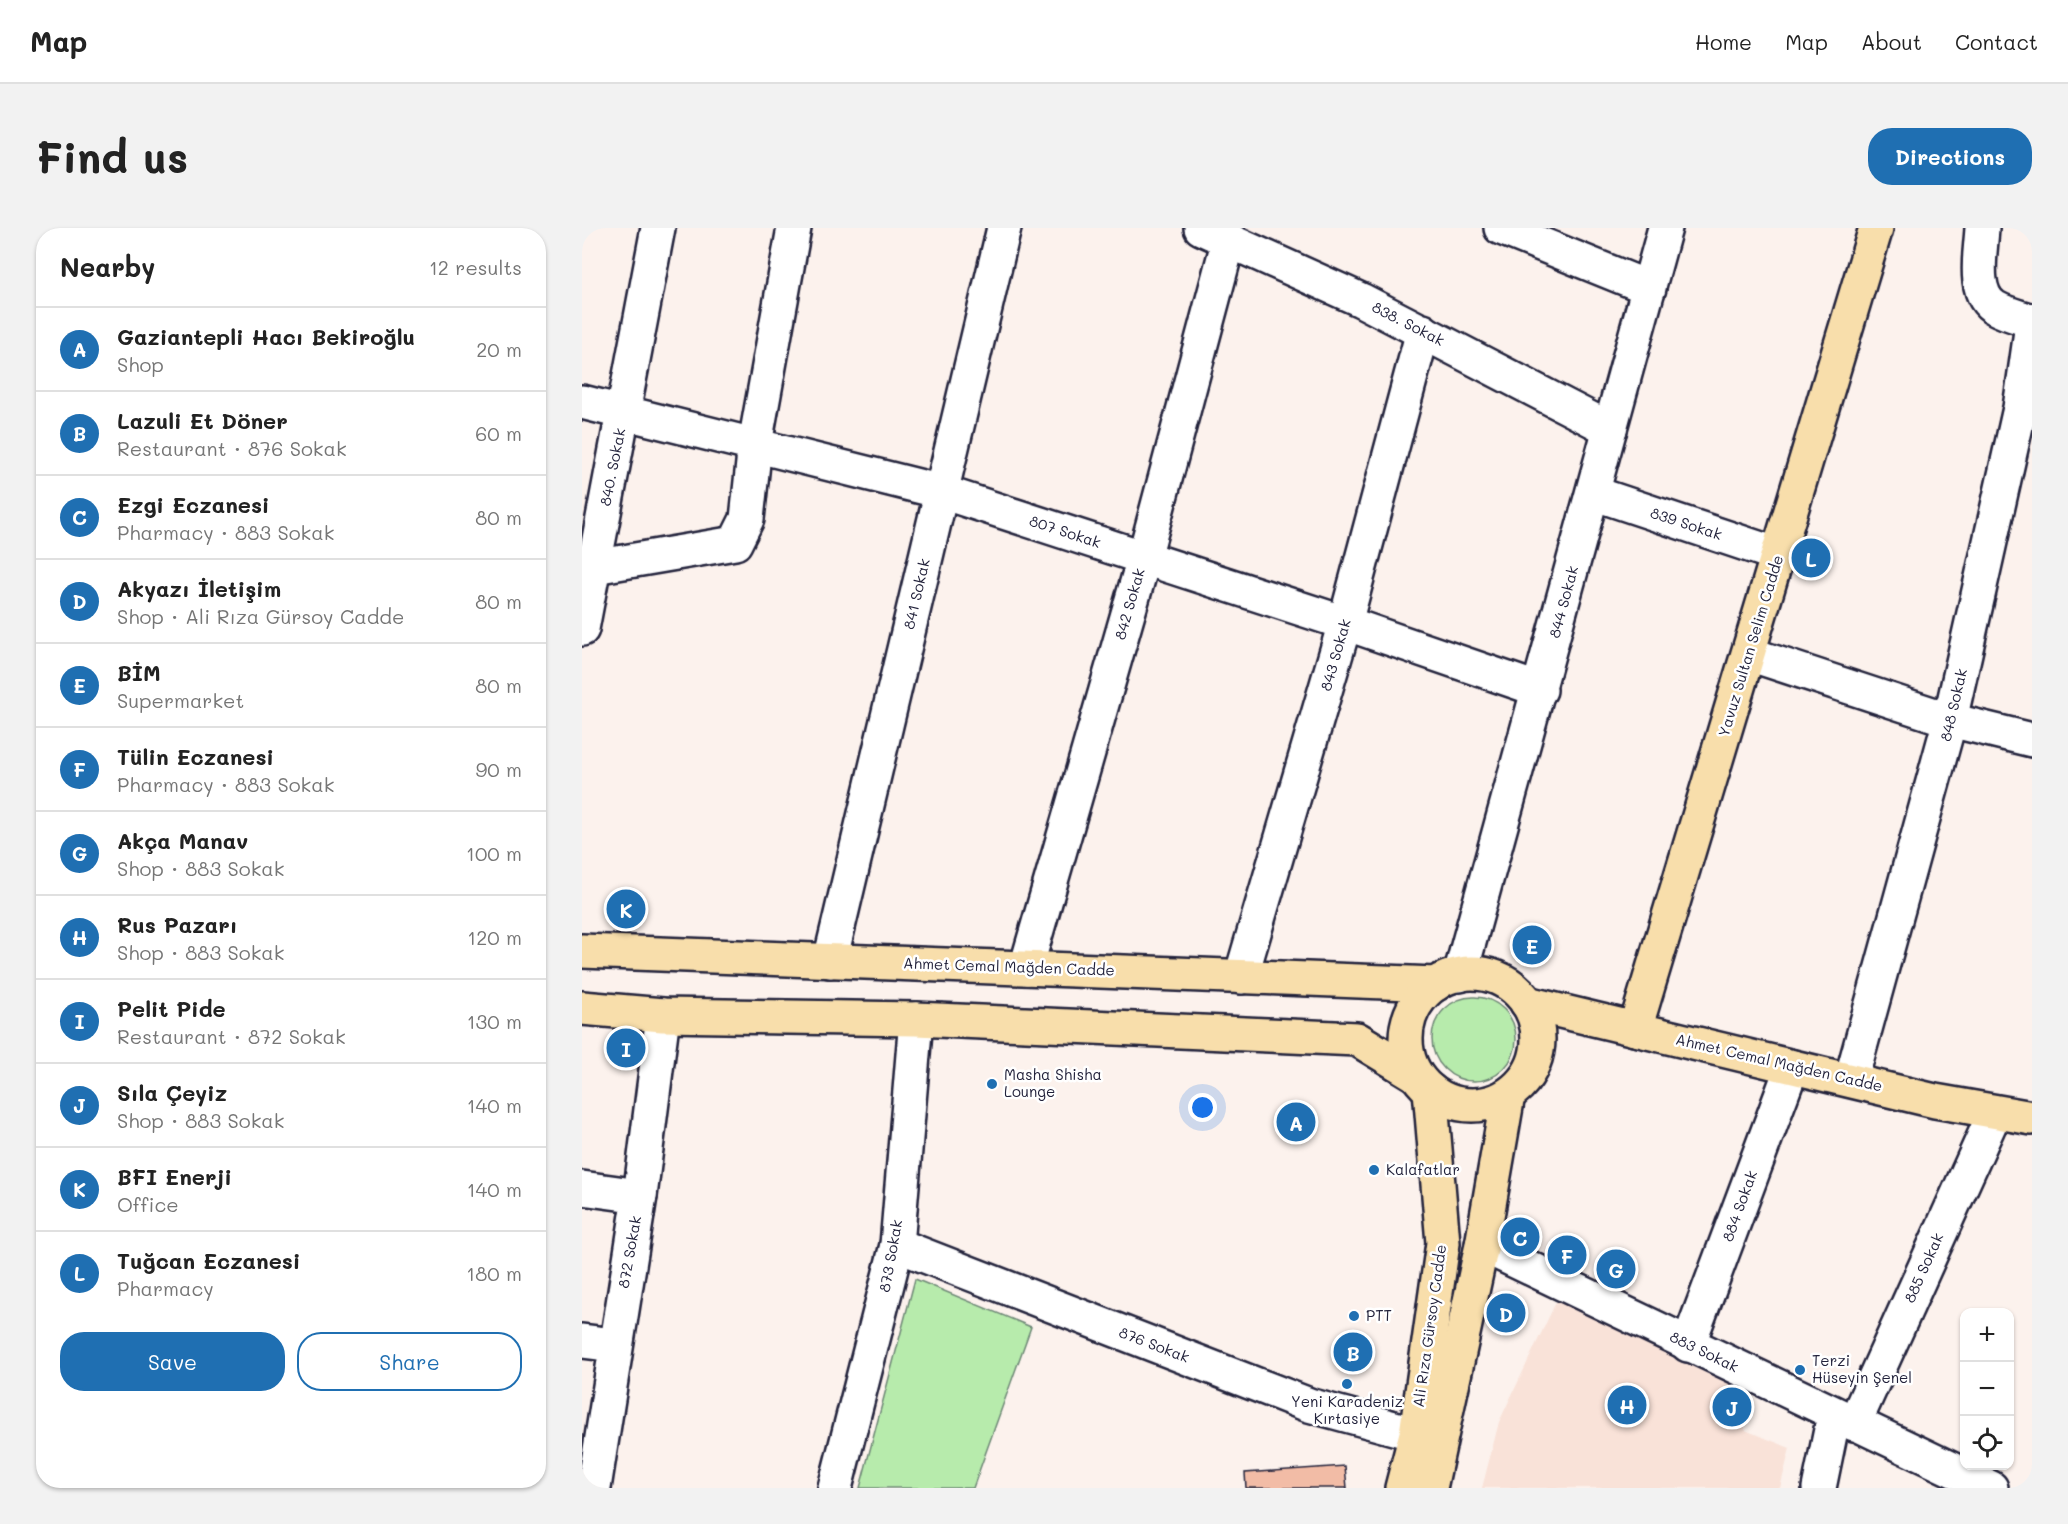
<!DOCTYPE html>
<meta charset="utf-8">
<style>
body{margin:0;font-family:Mali,sans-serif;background:#f2f2f2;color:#222}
.controls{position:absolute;right:18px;bottom:18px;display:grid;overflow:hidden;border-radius:12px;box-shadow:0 2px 4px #0004}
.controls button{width:54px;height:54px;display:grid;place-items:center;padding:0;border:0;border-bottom:2px solid #e0e0e0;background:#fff;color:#222;font:30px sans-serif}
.you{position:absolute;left:621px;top:880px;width:21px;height:21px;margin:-15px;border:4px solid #fff;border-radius:50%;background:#1a73e8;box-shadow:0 0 0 9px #1a73e833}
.badge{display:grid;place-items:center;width:39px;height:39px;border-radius:50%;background:#1f6fb2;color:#fff;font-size:20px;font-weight:700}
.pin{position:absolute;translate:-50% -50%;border:3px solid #fff;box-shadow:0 2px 6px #0006}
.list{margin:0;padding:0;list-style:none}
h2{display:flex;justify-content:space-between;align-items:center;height:78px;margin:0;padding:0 24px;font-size:26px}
h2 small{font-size:20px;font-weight:400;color:#767676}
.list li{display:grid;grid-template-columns:39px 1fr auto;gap:18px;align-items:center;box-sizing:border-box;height:84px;padding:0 24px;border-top:2px solid #e0e0e0}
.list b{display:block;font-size:22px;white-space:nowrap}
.list p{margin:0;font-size:20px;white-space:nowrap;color:#767676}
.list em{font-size:20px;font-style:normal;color:#767676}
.actions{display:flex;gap:12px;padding:18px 24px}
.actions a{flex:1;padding:14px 0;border:2px solid #1f6fb2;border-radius:24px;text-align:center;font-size:21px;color:#1f6fb2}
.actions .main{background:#1f6fb2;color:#fff}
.icon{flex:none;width:33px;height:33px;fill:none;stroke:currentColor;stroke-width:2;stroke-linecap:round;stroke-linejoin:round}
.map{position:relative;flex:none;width:1450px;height:1260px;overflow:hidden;border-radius:24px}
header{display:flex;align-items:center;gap:36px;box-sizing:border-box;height:84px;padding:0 30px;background:#fff;border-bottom:2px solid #e0e0e0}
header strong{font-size:28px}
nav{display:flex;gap:33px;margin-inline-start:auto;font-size:21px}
.intro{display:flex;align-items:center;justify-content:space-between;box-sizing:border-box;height:144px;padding:0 36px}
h1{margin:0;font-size:42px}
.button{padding:15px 27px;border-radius:24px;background:#1f6fb2;color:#fff;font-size:21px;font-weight:700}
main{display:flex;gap:36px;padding:0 36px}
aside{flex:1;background:#fff;border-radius:24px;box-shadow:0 2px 4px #0004}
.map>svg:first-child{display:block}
</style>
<header>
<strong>Map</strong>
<nav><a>Home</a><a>Map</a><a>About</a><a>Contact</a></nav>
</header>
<div class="intro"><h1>Find us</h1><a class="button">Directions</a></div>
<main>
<aside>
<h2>Nearby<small>12 results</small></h2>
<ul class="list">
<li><span class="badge">A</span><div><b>Gaziantepli Hacı Bekiroğlu</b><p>Shop</p></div><em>20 m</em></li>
<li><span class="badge">B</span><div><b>Lazuli Et Döner</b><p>Restaurant · 876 Sokak</p></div><em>60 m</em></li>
<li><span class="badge">C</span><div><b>Ezgi Eczanesi</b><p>Pharmacy · 883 Sokak</p></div><em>80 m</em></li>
<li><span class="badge">D</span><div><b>Akyazı İletişim</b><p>Shop · Ali Rıza Gürsoy Cadde</p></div><em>80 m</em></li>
<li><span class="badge">E</span><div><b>BİM</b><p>Supermarket</p></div><em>80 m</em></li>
<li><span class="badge">F</span><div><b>Tülin Eczanesi</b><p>Pharmacy · 883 Sokak</p></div><em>90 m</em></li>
<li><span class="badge">G</span><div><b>Akça Manav</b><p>Shop · 883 Sokak</p></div><em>100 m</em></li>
<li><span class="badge">H</span><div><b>Rus Pazarı</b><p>Shop · 883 Sokak</p></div><em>120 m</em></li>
<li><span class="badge">I</span><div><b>Pelit Pide</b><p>Restaurant · 872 Sokak</p></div><em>130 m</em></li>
<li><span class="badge">J</span><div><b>Sıla Çeyiz</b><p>Shop · 883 Sokak</p></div><em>140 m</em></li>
<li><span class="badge">K</span><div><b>BFI Enerji</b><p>Office</p></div><em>140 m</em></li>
<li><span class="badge">L</span><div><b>Tuğcan Eczanesi</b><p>Pharmacy</p></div><em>180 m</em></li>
</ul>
<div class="actions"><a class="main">Save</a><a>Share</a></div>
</aside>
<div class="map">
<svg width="1450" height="1260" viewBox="0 0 1450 1260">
<rect width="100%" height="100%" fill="#fcf2ed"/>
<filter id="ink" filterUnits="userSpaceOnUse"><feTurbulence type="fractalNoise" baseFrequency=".0167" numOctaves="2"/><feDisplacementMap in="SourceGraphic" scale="12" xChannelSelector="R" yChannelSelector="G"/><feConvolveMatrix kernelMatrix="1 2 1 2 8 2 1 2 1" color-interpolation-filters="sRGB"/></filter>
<g filter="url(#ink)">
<polygon fill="#f9e2d8" points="974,1074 982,1074 1165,1160 1163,1202 1208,1220 1198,1260 900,1260 917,1194"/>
<g fill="#b7ebac" stroke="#6c8674" stroke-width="1.5">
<circle cx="892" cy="811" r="42"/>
<polygon points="333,1051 449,1099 391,1260 278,1260"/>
</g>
<polygon fill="#f2bca6" stroke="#22223b" stroke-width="1.5" points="763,1238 765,1260 664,1260 663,1245"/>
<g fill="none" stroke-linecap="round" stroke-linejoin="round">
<g stroke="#22223b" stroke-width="38">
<g id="minor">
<polyline points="619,0 779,72 1028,201"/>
<polyline points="919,0 1067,60"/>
<path d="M1400 0C1399 23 1389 67 1414 80 1425 86 1438 89 1450 93"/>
<polyline points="0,174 360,264 763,395 958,462"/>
<polyline points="1011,265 1197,327"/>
<polyline points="12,339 153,315 165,291 173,216 212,0"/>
<polyline points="0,401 76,0"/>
<polyline points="1167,426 1368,492 1450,512"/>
<polyline points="248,733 422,0"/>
<polyline points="444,740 562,330 647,11"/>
<polyline points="878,747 1083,0"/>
<polyline points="659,749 763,395 841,103"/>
<polyline points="1269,852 1368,492 1438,180 1450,96"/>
<polyline points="0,960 58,968"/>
<polyline points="315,1017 727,1177 834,1206"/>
<polyline points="900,1017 1409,1260"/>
<polyline points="0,1113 32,1117"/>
<polyline points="1106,1117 1210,839"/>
<polyline points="1272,1196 1413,884"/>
<polyline points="12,1260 58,968 81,787"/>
<polyline points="253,1260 315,1017 334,791"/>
<polyline points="1237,1260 1252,1187"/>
</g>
</g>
<g stroke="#22223b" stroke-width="38">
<g id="major">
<polyline points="0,723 854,756"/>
<circle cx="890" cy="811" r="66"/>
<polyline points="945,775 1353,873 1450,890"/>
<polyline points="0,780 81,787 334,791 775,811 834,847"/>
<polyline points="1053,801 1294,0"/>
<polyline points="820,1260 834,1206 861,1015 848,862"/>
<polyline points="848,1260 900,1017 926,867"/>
</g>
</g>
<use href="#minor" stroke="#fff" stroke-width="33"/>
<use href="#major" stroke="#f8deab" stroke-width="33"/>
</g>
</g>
<g fill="#1f6fb2" stroke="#fff" stroke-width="2">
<circle cx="410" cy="856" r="6"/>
<circle cx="792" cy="942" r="6"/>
<circle cx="772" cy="1088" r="6"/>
<circle cx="1218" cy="1142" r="6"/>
<circle cx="765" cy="1156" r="6"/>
</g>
<g text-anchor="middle" stroke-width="5" stroke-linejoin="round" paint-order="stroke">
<g font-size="15" fill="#22223b" stroke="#fff">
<text transform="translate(826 96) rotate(27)" y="5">838. Sokak</text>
<text transform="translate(31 239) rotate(-79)" y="5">840. Sokak</text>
<text transform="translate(1104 296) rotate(18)" y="5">839 Sokak</text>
<text transform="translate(483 304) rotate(18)" y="5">807 Sokak</text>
<text transform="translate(335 366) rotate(-77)" y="5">841 Sokak</text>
<text transform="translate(982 374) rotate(-75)" y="5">844 Sokak</text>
<text transform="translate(548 376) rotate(-74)" y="5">842 Sokak</text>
<text transform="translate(1169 418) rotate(-73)" y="5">Yavuz Sultan Selim Cadde</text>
<text transform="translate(754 427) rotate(-74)" y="5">843 Sokak</text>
<text transform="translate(1372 477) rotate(-77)" y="5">848 Sokak</text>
<text transform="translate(427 739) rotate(2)" y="5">Ahmet Cemal Mağden Cadde</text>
<text transform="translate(1197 835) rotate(13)" y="5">Ahmet Cemal Mağden Cadde</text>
<text transform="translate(1158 978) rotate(-70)" y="5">884 Sokak</text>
<text transform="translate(48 1024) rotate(-80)" y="5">872 Sokak</text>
<text transform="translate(309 1028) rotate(-80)" y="5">873 Sokak</text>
<text transform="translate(1342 1040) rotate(-66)" y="5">885 Sokak</text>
<text transform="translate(848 1098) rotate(-82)" y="5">Ali Rıza Gürsoy Cadde</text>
<text transform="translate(572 1117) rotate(21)" y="5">876 Sokak</text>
<text transform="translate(1122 1124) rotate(26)" y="5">883 Sokak</text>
</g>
<g font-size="15" fill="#22223b" stroke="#fff" text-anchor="start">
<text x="422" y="852">Masha Shisha<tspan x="422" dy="17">Lounge</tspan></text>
<text x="804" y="947">Kalafatlar</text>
<text x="784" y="1093">PTT</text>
<text x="1230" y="1138">Terzi<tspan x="1230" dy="17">Hüseyin Şenel</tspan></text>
<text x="765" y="1179" text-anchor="middle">Yeni Karadeniz<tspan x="765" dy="17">Kırtasiye</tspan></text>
</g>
</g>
</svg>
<div class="controls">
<button>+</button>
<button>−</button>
<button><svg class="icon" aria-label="locate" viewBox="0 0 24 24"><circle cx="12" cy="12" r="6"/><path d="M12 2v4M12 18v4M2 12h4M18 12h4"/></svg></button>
</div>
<div class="you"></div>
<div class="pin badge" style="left:714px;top:894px">A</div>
<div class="pin badge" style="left:771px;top:1124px">B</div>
<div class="pin badge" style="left:938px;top:1009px">C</div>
<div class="pin badge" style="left:924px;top:1085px">D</div>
<div class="pin badge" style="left:950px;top:717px">E</div>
<div class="pin badge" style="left:985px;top:1027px">F</div>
<div class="pin badge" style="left:1034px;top:1041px">G</div>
<div class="pin badge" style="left:1045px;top:1177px">H</div>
<div class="pin badge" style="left:44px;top:820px">I</div>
<div class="pin badge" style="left:1150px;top:1179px">J</div>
<div class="pin badge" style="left:44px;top:681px">K</div>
<div class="pin badge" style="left:1229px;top:330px">L</div>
</div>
</main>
